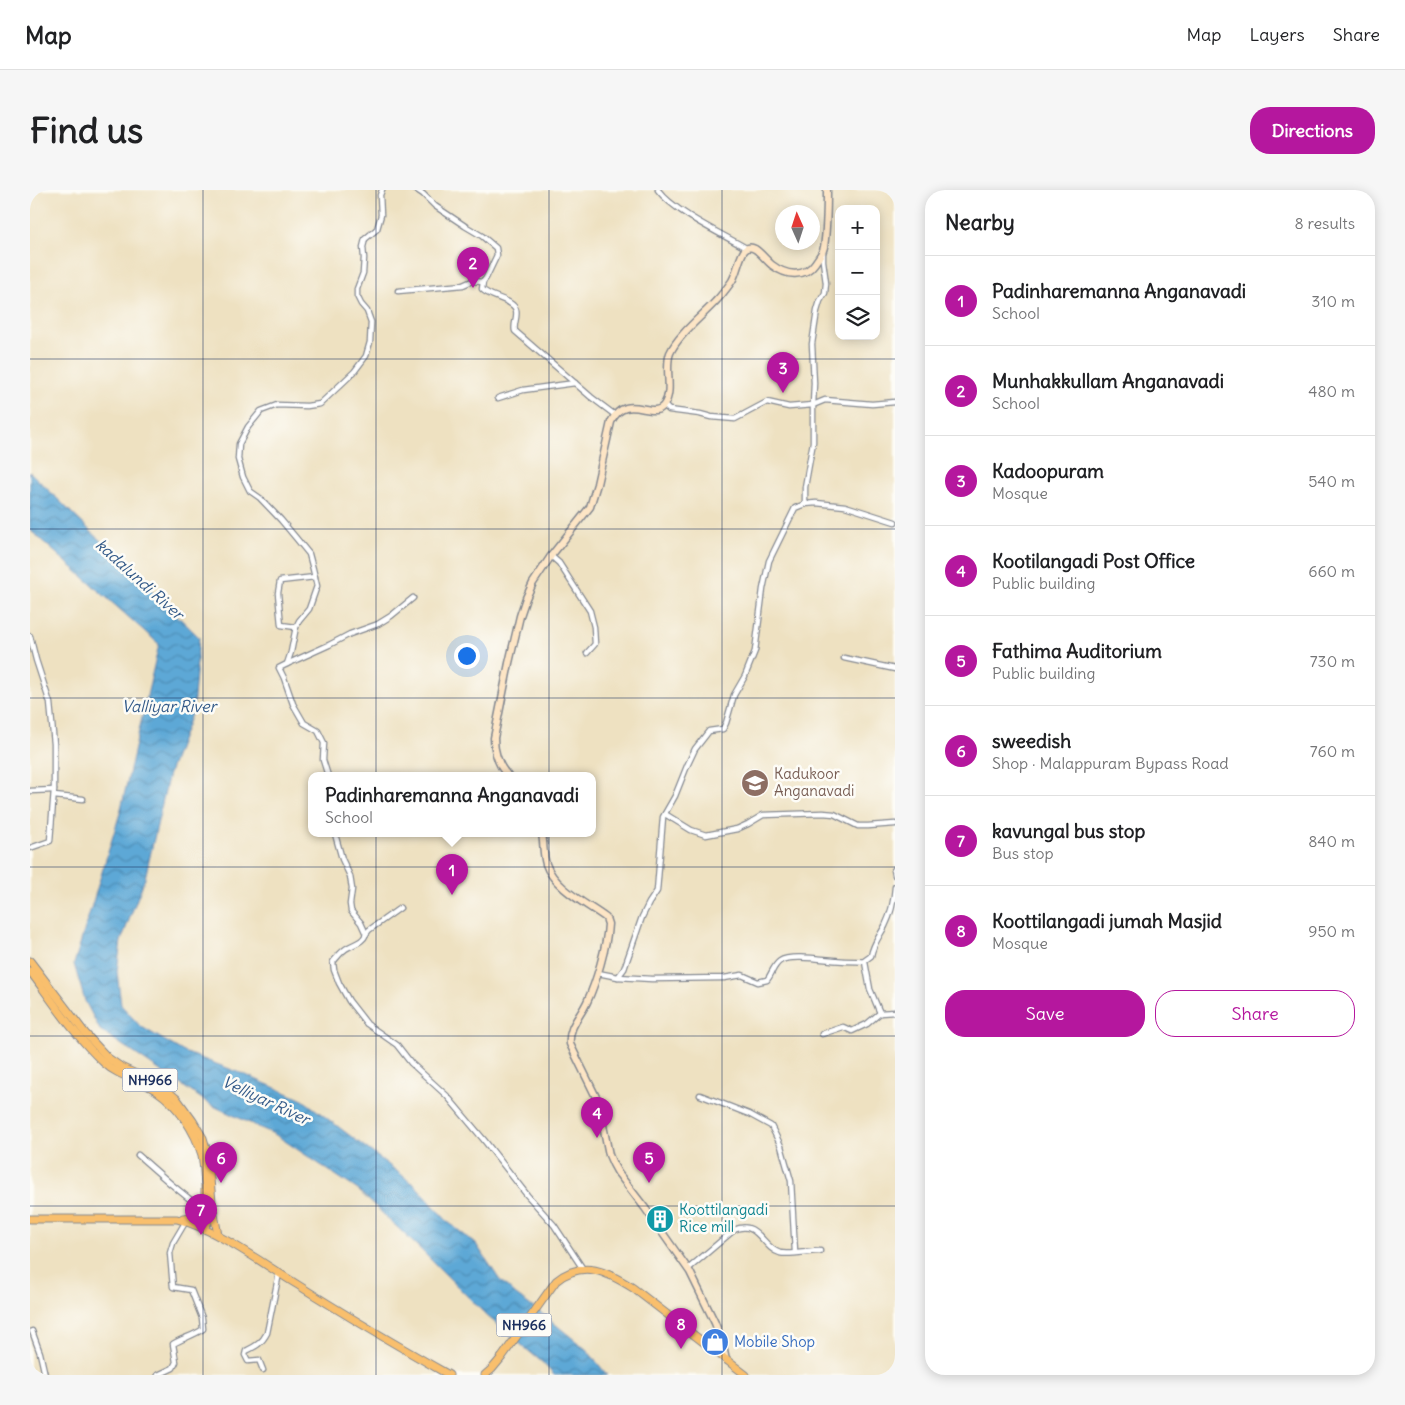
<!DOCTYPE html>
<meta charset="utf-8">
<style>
body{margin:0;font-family:Delius,sans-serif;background:#f6f6f6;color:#202124}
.controls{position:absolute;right:15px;top:15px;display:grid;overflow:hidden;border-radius:10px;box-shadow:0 2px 12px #0003}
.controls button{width:45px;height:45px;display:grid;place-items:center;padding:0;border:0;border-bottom:1px solid #e0e0e0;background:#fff;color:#202124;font:25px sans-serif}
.compass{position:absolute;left:745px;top:15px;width:45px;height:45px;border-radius:50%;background:#fff;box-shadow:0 2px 12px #0003;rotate:357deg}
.you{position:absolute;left:436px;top:465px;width:18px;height:18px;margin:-12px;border:4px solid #fff;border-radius:50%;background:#1a73e8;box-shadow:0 0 0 8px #1a73e833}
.badge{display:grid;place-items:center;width:32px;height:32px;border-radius:50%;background:#b5179e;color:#fff;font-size:16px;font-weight:700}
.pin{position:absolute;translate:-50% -41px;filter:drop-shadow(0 1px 2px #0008)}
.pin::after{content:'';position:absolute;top:26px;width:18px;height:15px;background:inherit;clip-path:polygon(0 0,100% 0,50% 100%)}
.popup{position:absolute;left:278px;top:582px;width:288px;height:65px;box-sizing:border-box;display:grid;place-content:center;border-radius:10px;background:#fff;filter:drop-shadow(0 1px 4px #0005);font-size:16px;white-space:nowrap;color:#757577}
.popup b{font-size:19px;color:#202124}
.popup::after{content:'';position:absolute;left:50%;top:100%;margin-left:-10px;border:10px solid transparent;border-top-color:#fff}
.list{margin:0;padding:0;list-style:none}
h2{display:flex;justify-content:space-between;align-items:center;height:65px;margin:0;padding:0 20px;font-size:21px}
h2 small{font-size:16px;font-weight:400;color:#757577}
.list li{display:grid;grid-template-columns:32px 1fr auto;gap:15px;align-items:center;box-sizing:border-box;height:90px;padding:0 20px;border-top:1px solid #e0e0e0}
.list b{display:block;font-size:19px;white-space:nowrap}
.list p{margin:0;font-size:16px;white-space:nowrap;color:#757577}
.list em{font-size:16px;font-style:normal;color:#757577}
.actions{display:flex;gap:10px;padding:15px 20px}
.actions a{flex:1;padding:11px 0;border:1px solid #b5179e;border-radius:20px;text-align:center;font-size:18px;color:#b5179e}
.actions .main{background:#b5179e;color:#fff}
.icon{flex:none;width:28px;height:28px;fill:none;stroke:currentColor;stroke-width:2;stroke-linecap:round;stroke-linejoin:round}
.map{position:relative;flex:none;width:865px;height:1185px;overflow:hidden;border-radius:20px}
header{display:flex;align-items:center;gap:30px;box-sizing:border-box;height:70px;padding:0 25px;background:#fff;border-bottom:1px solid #e0e0e0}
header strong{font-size:24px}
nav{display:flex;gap:28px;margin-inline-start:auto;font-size:18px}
.intro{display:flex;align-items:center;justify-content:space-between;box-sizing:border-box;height:120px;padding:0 30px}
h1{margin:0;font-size:35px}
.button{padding:12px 22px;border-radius:20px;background:#b5179e;color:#fff;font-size:18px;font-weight:700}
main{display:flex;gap:30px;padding:0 30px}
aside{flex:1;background:#fff;border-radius:20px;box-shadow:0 2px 12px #0003}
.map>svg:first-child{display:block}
</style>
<header>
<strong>Map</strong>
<nav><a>Map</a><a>Layers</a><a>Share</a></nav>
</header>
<div class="intro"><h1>Find us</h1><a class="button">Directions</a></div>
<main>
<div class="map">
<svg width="865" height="1185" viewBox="0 0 865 1185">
<defs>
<pattern id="water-waves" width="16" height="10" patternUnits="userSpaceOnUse" patternTransform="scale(1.25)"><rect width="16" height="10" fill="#5da8d6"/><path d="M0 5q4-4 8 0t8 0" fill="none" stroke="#4c89b1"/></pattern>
</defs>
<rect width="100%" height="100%" fill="#fdfcf7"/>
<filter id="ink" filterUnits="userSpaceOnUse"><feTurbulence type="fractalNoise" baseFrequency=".02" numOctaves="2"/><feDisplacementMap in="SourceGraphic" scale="10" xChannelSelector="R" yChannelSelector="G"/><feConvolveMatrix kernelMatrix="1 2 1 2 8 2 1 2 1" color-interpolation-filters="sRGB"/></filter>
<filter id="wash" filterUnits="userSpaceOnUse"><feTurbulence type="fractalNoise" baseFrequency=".0096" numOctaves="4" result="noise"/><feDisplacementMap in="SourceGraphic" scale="20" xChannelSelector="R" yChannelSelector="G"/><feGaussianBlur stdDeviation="1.12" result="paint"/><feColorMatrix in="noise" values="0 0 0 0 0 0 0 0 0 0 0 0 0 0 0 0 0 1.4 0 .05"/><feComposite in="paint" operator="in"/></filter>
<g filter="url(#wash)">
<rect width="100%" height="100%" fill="#eee1c1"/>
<polygon fill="url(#water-waves)" stroke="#3c6c9a" points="0,282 169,447 163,519 139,583 115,688 91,751 87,781 91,815 110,836 154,862 216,885 273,910 385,995 418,1032 446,1054 469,1089 486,1105 515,1126 557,1160 577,1185 524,1185 513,1173 456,1125 387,1056 328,1000 246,945 181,915 70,840 55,811 44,774 90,623 129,454 0,340"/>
</g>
<g filter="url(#ink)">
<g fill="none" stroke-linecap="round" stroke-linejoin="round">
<g stroke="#848890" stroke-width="7">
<g id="minor">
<path d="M387 0 393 4 405 16 435 36 452 46 466 58 467 65 456 88 453 92 452 99C460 108 483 109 486 120 488 127 483 134 485 141L561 207 585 225"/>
<path d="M628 0C644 22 692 44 716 58"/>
<polyline points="793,61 793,71 796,93 795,103 790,111 787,121 782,154 784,193 783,215 795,210 842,214 865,212"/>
<polyline points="368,101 433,95 442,91 453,92"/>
<polyline points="468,208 493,200 545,193"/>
<polyline points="634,215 639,220 670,224 681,227 705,229 737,212 759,217 783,215 783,252 775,297 775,314"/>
<polyline points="521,366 529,373 560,421 564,437 565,454 557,463"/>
<polyline points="266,437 251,435 248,403 250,391 285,387"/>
<polyline points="0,446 6,470 20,513 24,554 24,600 20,651 0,658"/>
<polyline points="814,468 865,479"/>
<polyline points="257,474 299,455 320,444 348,434 361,426 383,408"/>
<polyline points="298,586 293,570 294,553 288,541 274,533 263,514 254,488 249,478 257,474 261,462 266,437 269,431 279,419 287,396 283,379 279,364 266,348 251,330 230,308 220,301 213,287 208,269 209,254 218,237 231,221 247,215 277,216 290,214 324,182 336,166 340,152 341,132 337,121 331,114 327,106 327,99 333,83 334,68 333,57 335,49 347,39 351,25 350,5 352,0"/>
<polyline points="0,601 24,600"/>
<polyline points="24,606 53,609"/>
<polyline points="635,624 661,640 676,645 707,639 718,634 733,625 793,623 804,624 828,636 838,636 865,634"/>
<path d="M305 644 312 669 320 686 322 699 320 714 321 721 331 733 336 744C333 752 326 753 319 757 312 760 308 766 303 772L304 780 309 793 319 811 337 834 367 855 381 873 417 906 454 950 497 1005 524 1035 553 1079"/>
<polyline points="865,679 864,680 865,685"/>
<polyline points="336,744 339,740 370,718"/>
<path d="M834 771 841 766C843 754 849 747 855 736 861 724 864 710 865 697"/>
<polyline points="568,783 588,787 594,779 612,727 619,713 627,701 633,627 645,606 657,576 665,559 679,541 693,539 696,533 704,505 715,486 725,461 733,399 739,371 765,318 775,314 786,313 815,316 865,332"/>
<path d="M588 787 622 789 694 788 712 785 728 792 737 790C742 784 743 776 750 771 761 763 801 771 815 771 822 771 828 771 835 772L840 799 850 823"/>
<polyline points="792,844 813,837 822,841 837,834 850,823 865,822"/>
<polyline points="670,905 719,924 741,936 751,956 761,991 765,1062"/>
<polyline points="108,965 141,994 172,1019"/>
<path d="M658 1079 704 1040C728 1029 732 1058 750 1063 759 1065 780 1061 790 1061"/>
<polyline points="2,1141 10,1163 15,1185"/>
<path d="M233 1180 229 1170 218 1171 215 1165 216 1161C226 1156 232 1153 237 1143L249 1083"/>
<path d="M128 1185 143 1178 146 1172 143 1154C153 1148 163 1146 173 1139L172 1128 161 1100 143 1097 140 1063 143 1053 156 1031"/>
</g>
</g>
<g stroke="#848890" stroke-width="9">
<g id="secondary">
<path d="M478 586C468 575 464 563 464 548L479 473 490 426 496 408 503 393 521 366 560 317 567 294 581 232C596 201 623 231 634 215 644 200 634 179 640 163 648 145 672 126 685 112 691 106 697 98 702 91 707 83 710 64 715 60 717 57 721 57 725 59 731 63 736 70 742 75 755 85 774 89 785 73 788 68 793 63 794 57 797 38 797 19 797 0"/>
<path d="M512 644C514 654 513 665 516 674 524 698 557 714 576 728L578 734C577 756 566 793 557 812 550 827 538 837 540 854L566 907 569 915 579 965 583 974 588 983 615 1018 660 1082 685 1133 692 1152 696 1170"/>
</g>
</g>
<g stroke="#848890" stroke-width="9">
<g id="trunk">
<polyline points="0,771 55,843 78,868 91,877 130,895 147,909 163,931 173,948 178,965 182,1012 178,1032 174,1038"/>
<path d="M0 781C23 812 45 846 74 873 89 887 110 889 127 901 148 915 165 941 172 965 174 975 174 986 175 995 175 1010 176 1022 169 1036"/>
<polyline points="183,1019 188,1045"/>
<path d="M153 1028C163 1027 169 1024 174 1015"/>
<path d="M0 1029H147C190 1041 230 1072 268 1095 317 1126 368 1156 419 1185"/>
<path d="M455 1185 462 1179 472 1167 526 1091C553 1069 578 1082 603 1098L716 1185"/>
</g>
</g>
<use href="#minor" stroke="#fff" stroke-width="4.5"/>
<use href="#secondary" stroke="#fde5c5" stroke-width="6"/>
<use href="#trunk" stroke="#f9bf6d" stroke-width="7"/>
</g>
</g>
<path fill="none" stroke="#1b2f5e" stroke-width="1" stroke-opacity="0.55" d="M173 0V1185M346 0V1185M519 0V1185M692 0V1185M0 169H865M0 339H865M0 508H865M0 677H865M0 846H865M0 1016H865"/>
<defs>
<g id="school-disc" transform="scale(1.4375)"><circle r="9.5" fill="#8d6e63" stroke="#fdfcf7"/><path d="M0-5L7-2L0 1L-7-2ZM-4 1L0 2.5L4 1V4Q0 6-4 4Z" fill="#fff"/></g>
<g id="building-disc" transform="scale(1.4375)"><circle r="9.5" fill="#0f9aa8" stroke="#fdfcf7"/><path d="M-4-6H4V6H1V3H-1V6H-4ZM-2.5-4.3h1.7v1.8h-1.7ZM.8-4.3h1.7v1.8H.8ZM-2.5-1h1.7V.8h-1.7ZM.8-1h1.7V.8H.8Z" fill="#fff"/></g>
<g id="shop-disc" transform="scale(1.4375)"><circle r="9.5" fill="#3f7fe0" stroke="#fdfcf7"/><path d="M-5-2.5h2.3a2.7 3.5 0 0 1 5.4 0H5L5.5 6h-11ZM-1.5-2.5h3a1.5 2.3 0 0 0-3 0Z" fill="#fff"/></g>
</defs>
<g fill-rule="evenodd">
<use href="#school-disc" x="725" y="593"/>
<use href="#building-disc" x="630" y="1029"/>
<use href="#shop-disc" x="685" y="1152"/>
</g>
<g text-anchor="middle" stroke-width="5" stroke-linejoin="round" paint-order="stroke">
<g fill="#fdfcf7" stroke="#5f6c8c" stroke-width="1">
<rect x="92.5" y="878.5" width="55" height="23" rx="4"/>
<rect x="466.5" y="1123.5" width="55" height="23" rx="4"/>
</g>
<g font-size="14" font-weight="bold" fill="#1b2f5e">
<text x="120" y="895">NH966</text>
<text x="494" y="1140">NH966</text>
</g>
<g font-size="15" fill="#785e54" stroke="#fdfcf7" text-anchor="start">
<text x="744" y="589">Kadukoor<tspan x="744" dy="17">Anganavadi</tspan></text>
</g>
<g font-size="15" fill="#0d838f" stroke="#fdfcf7" text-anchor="start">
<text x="649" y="1025">Koottilangadi<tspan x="649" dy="17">Rice mill</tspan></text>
</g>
<g font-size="15" fill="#366cbe" stroke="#fdfcf7" text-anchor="start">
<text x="704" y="1157">Mobile Shop</text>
</g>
<g font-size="16" font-style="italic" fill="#325988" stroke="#fdfcf7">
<text transform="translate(110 389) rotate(42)" y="6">kadalundi River</text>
<text x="139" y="522">Valliyar River</text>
<text transform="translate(236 910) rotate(25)" y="6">Velliyar River</text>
</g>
</g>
</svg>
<div class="controls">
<button>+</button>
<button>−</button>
<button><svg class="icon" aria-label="layers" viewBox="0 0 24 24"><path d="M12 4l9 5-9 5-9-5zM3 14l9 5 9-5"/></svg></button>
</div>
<svg class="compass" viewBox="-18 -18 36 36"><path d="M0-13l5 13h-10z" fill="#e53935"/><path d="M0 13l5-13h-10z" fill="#757577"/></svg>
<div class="you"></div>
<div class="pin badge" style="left:422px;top:705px">1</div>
<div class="popup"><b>Padinharemanna Anganavadi</b>School</div>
<div class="pin badge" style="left:443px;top:98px">2</div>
<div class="pin badge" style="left:753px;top:203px">3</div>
<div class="pin badge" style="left:567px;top:948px">4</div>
<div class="pin badge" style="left:619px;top:993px">5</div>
<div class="pin badge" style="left:191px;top:993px">6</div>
<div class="pin badge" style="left:171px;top:1045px">7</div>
<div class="pin badge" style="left:651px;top:1159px">8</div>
</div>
<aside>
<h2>Nearby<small>8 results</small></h2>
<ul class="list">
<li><span class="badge">1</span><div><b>Padinharemanna Anganavadi</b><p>School</p></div><em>310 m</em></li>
<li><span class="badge">2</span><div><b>Munhakkullam Anganavadi</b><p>School</p></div><em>480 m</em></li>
<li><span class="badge">3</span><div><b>Kadoopuram</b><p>Mosque</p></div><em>540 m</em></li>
<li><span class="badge">4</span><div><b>Kootilangadi Post Office</b><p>Public building</p></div><em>660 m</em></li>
<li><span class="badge">5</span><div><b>Fathima Auditorium</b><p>Public building</p></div><em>730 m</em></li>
<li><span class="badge">6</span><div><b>sweedish</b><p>Shop · Malappuram Bypass Road</p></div><em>760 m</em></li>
<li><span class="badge">7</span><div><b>kavungal bus stop</b><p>Bus stop</p></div><em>840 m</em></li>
<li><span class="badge">8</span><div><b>Koottilangadi jumah Masjid</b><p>Mosque</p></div><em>950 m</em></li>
</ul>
<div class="actions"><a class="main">Save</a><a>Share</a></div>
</aside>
</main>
